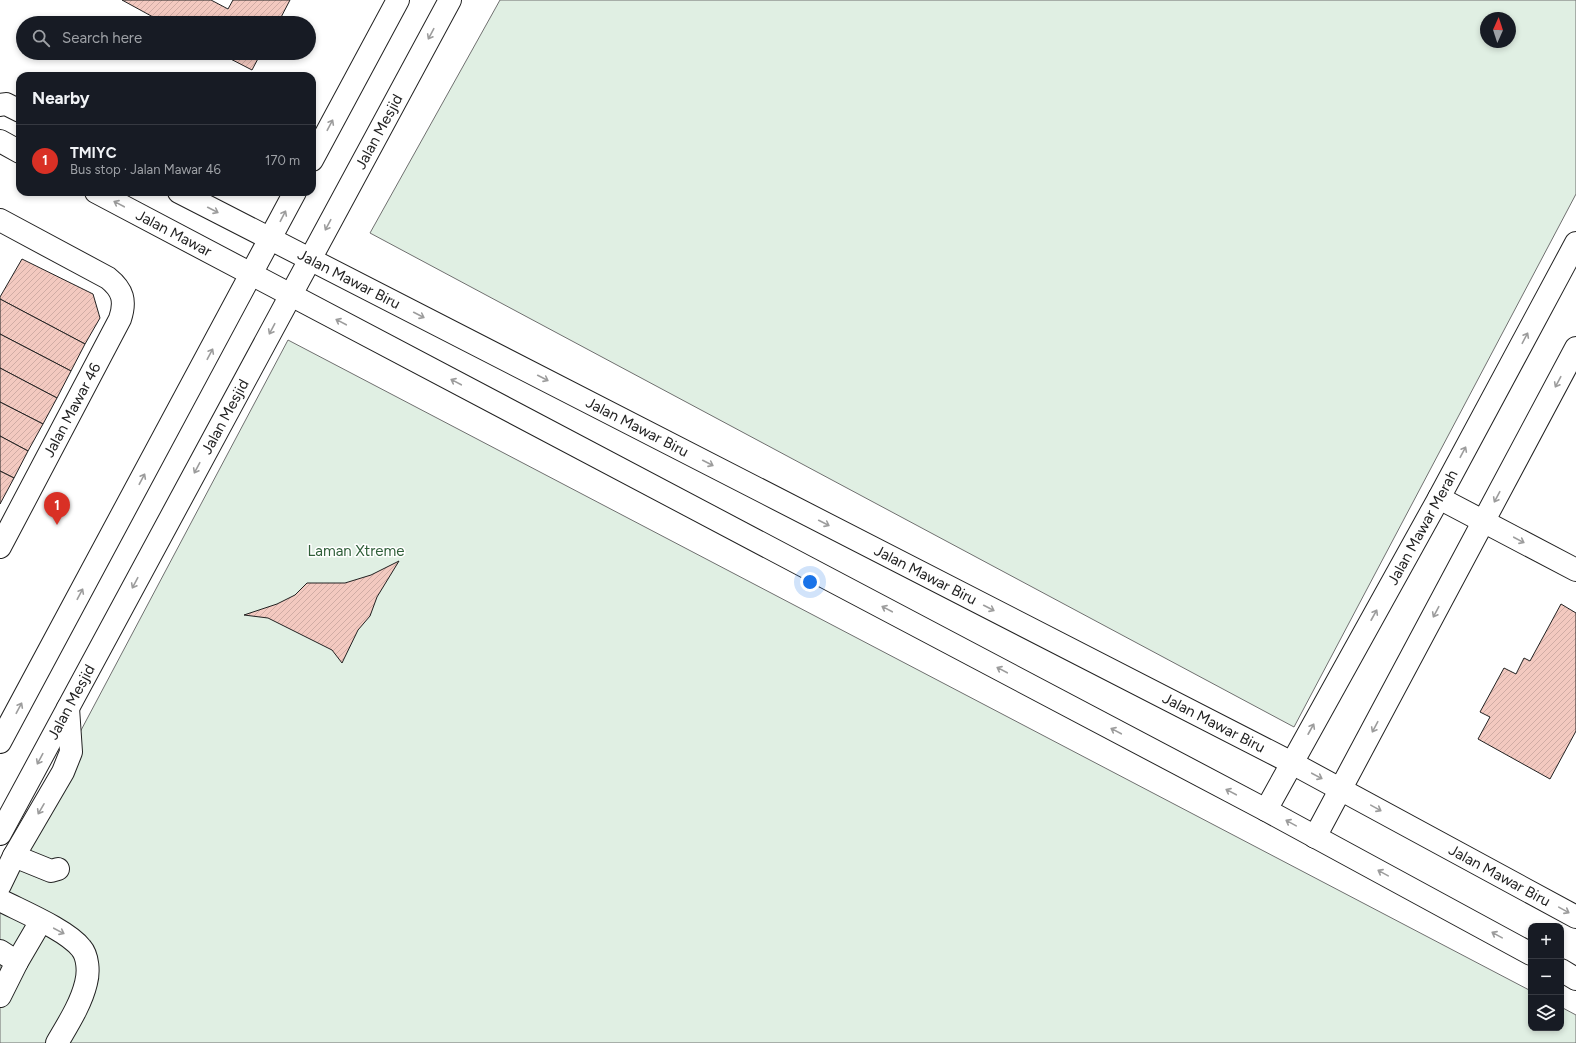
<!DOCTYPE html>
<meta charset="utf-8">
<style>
body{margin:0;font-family:Figtree,sans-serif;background:#20242c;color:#f1f3f6}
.controls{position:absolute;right:12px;bottom:12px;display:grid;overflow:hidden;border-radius:8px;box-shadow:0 2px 6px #0003}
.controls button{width:36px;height:36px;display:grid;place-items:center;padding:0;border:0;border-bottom:1px solid #363941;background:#171b24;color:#f1f3f6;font:20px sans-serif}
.compass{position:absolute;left:1480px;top:12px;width:36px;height:36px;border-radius:50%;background:#171b24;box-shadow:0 2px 6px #0003;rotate:3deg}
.you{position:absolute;left:810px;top:582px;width:14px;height:14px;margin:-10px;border:3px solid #fff;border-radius:50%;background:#1a73e8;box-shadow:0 0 0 6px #1a73e833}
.badge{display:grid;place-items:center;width:26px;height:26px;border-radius:50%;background:#d93025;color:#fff;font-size:13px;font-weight:700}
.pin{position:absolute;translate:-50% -33px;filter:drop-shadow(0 1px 2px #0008)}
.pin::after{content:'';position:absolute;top:21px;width:14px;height:12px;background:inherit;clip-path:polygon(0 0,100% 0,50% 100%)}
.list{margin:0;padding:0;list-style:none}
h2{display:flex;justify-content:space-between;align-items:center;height:52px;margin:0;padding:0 16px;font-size:17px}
h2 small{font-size:13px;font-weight:400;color:#9ea1a6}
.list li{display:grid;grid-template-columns:26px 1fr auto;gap:12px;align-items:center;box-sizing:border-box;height:72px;padding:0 16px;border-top:1px solid #363941}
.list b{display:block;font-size:15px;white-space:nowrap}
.list p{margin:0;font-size:13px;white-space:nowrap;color:#9ea1a6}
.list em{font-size:13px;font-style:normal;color:#9ea1a6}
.icon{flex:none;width:22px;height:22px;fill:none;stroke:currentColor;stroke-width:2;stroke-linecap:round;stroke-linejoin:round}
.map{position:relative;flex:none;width:1576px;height:1043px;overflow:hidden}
.search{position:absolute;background:#171b24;box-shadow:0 2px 6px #0003;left:16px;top:16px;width:300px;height:44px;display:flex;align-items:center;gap:10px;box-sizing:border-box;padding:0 14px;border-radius:22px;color:#9ea1a6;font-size:15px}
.panel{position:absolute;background:#171b24;box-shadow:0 2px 6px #0003;left:16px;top:72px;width:300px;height:124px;border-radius:12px}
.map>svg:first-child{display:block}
</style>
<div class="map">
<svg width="1576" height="1043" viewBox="0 0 1576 1043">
<defs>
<pattern id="building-hatch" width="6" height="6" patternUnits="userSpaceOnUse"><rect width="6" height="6" fill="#f3c9c0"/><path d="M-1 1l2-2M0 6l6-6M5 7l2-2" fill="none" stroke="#d0aca5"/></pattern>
</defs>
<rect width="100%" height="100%" fill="#fff"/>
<g fill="#e0efe3" stroke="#6f6f6f" fill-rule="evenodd">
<path d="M500 0H1576V194L1294 727 370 233ZM1486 18H1510V42H1486Z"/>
<polygon points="288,340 1531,991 1531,1028 1561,1028 1561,1007 1576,1015 1576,1043 0,1043 0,883"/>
</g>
<g fill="url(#building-hatch)" stroke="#222">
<polygon points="122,0 211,0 228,9 233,0 290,0 278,23 164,23"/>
<polygon points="219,53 261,53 252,70"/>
<polygon points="22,259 93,294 100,318 85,344 0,299 0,297"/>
<polygon points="0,299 85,344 71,371 0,334"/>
<polygon points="0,334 71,371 57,398 0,368"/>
<polygon points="0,368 57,398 43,424 0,402"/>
<polygon points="0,402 43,424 28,451 0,436"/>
<polygon points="0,436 28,451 14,478 0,471"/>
<polygon points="0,471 14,478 0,504"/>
<polygon points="399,561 377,597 370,616 358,630 342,663 332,650 268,618 244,615 277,604 295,595 307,583 345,583 371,575"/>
<polygon points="1561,604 1576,613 1576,731 1550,779 1478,739 1490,717 1480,712 1504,668 1516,674 1524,658 1530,661"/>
</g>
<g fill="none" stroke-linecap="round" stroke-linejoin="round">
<g stroke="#222" stroke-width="24">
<g id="minor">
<polyline points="0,105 6,104 20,111"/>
<polyline points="0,141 20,152"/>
<path id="s1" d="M96 192 1266 810 1531 954"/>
<path id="s2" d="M179 192 1292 763 1576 917"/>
<path d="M0 220 108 278C123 290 126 301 120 319L0 547"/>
<polyline points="1439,498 1576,570"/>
<path id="s3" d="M1266 810 1439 498 1576 243"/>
<polyline points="1315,837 1576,348"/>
<polyline points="14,856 51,871 58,869"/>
<polyline points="0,885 14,856 63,772 71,752 68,708"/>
<path d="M0 900C21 911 67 930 81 948 88 956 89 972 86 983 81 1004 68 1024 57 1043"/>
<polyline points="0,951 17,962 0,996"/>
<polyline points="17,962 41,921"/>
<polyline points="1561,970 1576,979"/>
</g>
</g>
<g stroke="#222" stroke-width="24">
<g id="major">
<polyline points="312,160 398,0"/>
<polyline points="0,742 295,192"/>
<path id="s4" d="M0 834 450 0"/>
</g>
</g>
<use href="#minor" stroke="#fff" stroke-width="22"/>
<use href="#major" stroke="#fff" stroke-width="22"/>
</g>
<defs><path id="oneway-shaft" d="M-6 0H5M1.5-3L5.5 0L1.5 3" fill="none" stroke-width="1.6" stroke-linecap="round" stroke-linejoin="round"/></defs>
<g stroke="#9c9c9c">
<use href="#oneway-shaft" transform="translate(431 34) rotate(118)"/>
<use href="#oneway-shaft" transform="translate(330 125) rotate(-62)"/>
<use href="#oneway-shaft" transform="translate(119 204) rotate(-152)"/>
<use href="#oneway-shaft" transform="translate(213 210) rotate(27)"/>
<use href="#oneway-shaft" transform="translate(283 216) rotate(-63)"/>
<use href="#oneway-shaft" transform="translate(328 225) rotate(118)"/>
<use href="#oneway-shaft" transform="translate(419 315) rotate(27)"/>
<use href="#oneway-shaft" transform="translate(341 322) rotate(-152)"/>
<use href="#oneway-shaft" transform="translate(272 329) rotate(118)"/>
<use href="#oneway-shaft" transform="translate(1525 338) rotate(-62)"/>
<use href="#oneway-shaft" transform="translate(210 354) rotate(-62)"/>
<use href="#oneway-shaft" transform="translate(543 378) rotate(27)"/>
<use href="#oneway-shaft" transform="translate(456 382) rotate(-152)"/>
<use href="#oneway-shaft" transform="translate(1558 382) rotate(118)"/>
<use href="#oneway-shaft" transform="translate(1463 452) rotate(-62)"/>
<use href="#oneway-shaft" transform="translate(708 463) rotate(27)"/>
<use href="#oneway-shaft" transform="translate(197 468) rotate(118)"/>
<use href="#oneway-shaft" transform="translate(142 479) rotate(-62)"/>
<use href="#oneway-shaft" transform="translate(1497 497) rotate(118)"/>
<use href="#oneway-shaft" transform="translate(824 523) rotate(27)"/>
<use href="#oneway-shaft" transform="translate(1519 540) rotate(28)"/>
<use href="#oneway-shaft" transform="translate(135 583) rotate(118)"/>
<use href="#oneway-shaft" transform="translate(80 594) rotate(-62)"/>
<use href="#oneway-shaft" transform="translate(989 608) rotate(27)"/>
<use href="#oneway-shaft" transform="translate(887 609) rotate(-152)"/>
<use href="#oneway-shaft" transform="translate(1436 612) rotate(118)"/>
<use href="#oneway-shaft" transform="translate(1374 615) rotate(-61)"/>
<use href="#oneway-shaft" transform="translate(1002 670) rotate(-152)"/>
<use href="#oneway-shaft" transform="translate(19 708) rotate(-62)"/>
<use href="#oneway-shaft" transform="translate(1375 727) rotate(118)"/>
<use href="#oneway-shaft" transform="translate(1311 729) rotate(-61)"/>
<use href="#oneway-shaft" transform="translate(1116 731) rotate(-152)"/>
<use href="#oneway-shaft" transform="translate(40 759) rotate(118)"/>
<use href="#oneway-shaft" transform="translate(1317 776) rotate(28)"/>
<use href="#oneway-shaft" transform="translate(1231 792) rotate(-152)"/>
<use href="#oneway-shaft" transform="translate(1376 808) rotate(29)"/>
<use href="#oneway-shaft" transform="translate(41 809) rotate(120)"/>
<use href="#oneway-shaft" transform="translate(1291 823) rotate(-151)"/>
<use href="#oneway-shaft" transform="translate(1383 873) rotate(-151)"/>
<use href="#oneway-shaft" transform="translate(1564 910) rotate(29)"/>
<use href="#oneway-shaft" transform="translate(59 931) rotate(28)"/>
<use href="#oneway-shaft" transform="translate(1497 935) rotate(-151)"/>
</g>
<g text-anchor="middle" stroke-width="3" stroke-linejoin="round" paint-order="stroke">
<g font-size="15" fill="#222" stroke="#fff">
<text dy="5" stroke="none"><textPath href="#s4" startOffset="798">Jalan Mesjid</textPath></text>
<text dy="5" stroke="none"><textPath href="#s1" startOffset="88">Jalan Mawar</textPath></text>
<text dy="5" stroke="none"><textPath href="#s2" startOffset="191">Jalan Mawar Biru</textPath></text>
<text transform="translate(72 410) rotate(-62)" y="5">Jalan Mawar 46</text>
<text dy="5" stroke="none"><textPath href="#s4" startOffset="474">Jalan Mesjid</textPath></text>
<text dy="5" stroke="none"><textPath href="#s2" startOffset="515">Jalan Mawar Biru</textPath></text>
<text dy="5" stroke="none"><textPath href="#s3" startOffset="323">Jalan Mawar Merah</textPath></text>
<text dy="5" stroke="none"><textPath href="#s2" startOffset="839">Jalan Mawar Biru</textPath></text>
<text dy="5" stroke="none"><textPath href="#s4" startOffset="150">Jalan Mesjid</textPath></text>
<text dy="5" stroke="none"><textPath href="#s2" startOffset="1163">Jalan Mawar Biru</textPath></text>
<text dy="5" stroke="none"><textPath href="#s2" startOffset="1487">Jalan Mawar Biru</textPath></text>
</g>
<g font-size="15" fill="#2f5e38" stroke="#fff">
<text x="356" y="556">Laman Xtreme</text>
</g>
</g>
</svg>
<div class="controls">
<button>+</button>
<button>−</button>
<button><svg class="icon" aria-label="layers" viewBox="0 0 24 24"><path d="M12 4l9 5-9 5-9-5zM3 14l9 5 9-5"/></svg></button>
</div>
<svg class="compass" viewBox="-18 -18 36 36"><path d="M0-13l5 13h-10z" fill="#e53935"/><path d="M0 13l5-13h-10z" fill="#9ea1a6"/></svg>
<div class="you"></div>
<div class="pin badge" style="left:57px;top:525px">1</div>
<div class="search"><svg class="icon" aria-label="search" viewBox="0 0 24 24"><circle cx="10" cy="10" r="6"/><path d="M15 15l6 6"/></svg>Search here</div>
<section class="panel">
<h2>Nearby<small></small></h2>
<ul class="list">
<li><span class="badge">1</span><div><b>TMIYC</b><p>Bus stop · Jalan Mawar 46</p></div><em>170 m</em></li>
</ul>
</section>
</div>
